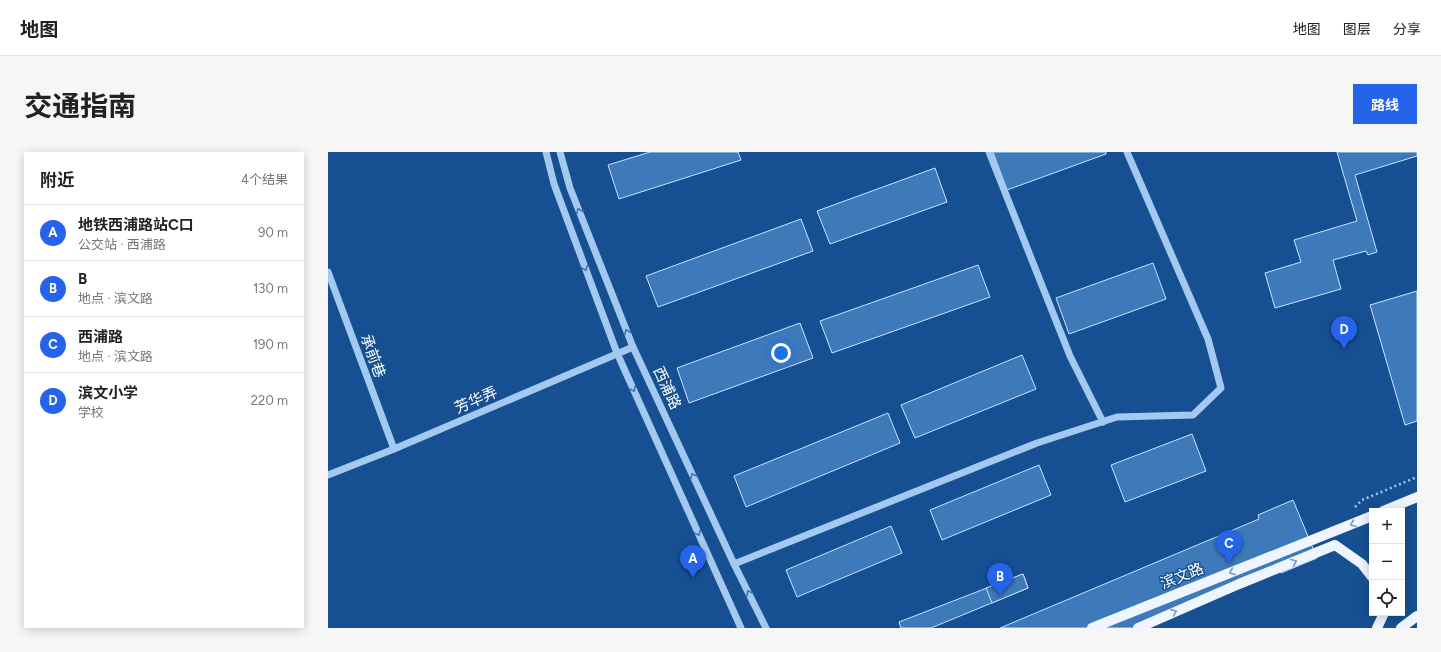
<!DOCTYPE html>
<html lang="zh">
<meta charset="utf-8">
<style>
body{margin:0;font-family:Figtree,"Noto Sans SC",sans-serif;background:#f6f6f6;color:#222}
.controls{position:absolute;right:12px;bottom:12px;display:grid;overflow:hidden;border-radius:0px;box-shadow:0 2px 10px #0003}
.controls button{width:36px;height:36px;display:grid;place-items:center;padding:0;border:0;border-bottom:1px solid #e0e0e0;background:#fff;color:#222;font:20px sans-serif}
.you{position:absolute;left:453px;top:201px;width:14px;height:14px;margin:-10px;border:3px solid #fff;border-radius:50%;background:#1a73e8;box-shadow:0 0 0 6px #1a73e833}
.badge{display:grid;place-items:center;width:26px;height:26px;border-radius:50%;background:#2563eb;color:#fff;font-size:13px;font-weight:700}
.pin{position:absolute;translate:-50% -33px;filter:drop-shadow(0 1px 2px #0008)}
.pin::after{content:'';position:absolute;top:21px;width:14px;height:12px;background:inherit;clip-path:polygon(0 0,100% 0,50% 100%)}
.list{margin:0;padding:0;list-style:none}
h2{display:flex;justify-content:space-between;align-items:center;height:52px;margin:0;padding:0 16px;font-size:17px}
h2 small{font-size:13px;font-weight:400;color:#767676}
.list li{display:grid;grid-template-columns:26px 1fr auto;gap:12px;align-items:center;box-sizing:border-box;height:56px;padding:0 16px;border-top:1px solid #e0e0e0}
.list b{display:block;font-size:15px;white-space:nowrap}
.list p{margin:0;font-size:13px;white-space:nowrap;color:#767676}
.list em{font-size:13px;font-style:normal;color:#767676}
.icon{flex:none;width:22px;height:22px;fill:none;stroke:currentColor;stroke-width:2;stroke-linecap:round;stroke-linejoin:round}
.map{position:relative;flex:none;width:1089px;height:476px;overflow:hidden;border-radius:0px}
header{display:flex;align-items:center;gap:24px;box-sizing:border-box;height:56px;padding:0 20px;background:#fff;border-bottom:1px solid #e0e0e0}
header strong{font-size:19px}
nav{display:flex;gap:22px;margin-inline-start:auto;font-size:14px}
.intro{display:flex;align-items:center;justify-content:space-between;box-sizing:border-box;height:96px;padding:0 24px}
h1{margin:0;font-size:28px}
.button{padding:10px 18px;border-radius:0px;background:#2563eb;color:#fff;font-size:14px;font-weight:700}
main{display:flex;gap:24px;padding:0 24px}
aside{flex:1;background:#fff;border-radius:0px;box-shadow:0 2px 10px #0003}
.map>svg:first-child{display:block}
</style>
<header>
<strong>地图</strong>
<nav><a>地图</a><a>图层</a><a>分享</a></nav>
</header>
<div class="intro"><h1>交通指南</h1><a class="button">路线</a></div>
<main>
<aside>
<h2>附近<small>4个结果</small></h2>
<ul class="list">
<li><span class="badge">A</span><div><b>地铁西浦路站C口</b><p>公交站 · 西浦路</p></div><em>90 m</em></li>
<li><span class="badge">B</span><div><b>B</b><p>地点 · 滨文路</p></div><em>130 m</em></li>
<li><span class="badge">C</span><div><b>西浦路</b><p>地点 · 滨文路</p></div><em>190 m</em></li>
<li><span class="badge">D</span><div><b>滨文小学</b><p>学校</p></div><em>220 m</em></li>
</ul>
</aside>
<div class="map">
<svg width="1089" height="476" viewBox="0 0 1089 476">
<rect width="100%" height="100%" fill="#165092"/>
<g fill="#3e79ba" stroke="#cbe3fc">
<polygon points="322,0 410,0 413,8 291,47 280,13"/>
<polygon points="665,0 778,0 778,2 679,38"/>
<polygon points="1009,0 1089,0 1089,4 1027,23 1049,100 1040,103 1038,99 1005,108 1013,137 947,156 937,121 973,110 966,88 1029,69"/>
<polygon points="607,16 619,50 502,92 489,59"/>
<polygon points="473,67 485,99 330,155 318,124"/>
<polygon points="825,111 838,147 741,182 728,146"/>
<polygon points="650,113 662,145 504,201 492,169"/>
<polygon points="1089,139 1089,269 1077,273 1042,153"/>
<polygon points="472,171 485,206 361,251 349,216"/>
<polygon points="694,203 708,237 587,286 573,253"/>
<polygon points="560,261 572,291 418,355 406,324"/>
<polygon points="864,282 878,319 797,350 783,313"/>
<polygon points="711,313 723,343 614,388 602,358"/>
<polygon points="965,348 989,406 953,421 950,417 807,476 672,476 931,367 930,363"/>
<polygon points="563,374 574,401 469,445 458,418"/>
<polygon points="695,422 700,436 603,476 573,476 571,470"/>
<polygon points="695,422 700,436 664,451 658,436"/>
</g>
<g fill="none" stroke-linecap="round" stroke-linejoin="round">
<polyline stroke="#a4c9f0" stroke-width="2.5" stroke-dasharray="2 3" stroke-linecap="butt" points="1027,355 1034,348 1089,325"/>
<g stroke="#a4c9f0" stroke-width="7">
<polyline points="218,0 226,32 289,201 413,476"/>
<polyline points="232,0 242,36 305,195 406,412 438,476"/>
<polyline points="661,0 742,204 775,270"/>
<polyline points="0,120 66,297"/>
<polyline points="0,323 66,297 305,195"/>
<polyline points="406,412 709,291 789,265 865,263 893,236 880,187 799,0"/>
</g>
<g stroke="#eef5ff" stroke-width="10">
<polyline points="1055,359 1089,345"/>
<polyline points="764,476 1044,364"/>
<polyline points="810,476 911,432 1007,393 1034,412 1044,425"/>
<polyline points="1049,476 1056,461"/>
<polyline points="1073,476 1089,464"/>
</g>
</g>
<defs><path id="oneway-chevron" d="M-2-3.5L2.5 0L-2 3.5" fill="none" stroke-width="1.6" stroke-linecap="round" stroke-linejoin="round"/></defs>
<g stroke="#4174ae">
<use href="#oneway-chevron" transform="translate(251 59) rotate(-112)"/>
<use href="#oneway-chevron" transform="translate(257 116) rotate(70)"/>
<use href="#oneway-chevron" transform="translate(299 180) rotate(-112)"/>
<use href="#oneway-chevron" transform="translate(305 237) rotate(66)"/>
<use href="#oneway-chevron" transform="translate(365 324) rotate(-115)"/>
<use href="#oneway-chevron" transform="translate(370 381) rotate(66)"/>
<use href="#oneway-chevron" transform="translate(421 441) rotate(-117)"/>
</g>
<g stroke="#779ac3">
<use href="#oneway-chevron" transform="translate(1025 372) rotate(157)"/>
<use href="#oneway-chevron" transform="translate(966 410) rotate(-22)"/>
<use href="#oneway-chevron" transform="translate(904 420) rotate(158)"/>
<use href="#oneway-chevron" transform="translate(846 460) rotate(-24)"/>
</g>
<g text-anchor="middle" stroke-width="3" stroke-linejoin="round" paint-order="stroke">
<g font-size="15" fill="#fff" stroke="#165092">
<text transform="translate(45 204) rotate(70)" y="5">承前巷</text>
<text transform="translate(339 236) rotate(65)" y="5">西浦路</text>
<text transform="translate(148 248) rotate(-23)" y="5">芳华弄</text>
<text transform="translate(854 424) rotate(-22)" y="5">滨文路</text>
</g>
</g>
</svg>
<div class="controls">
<button>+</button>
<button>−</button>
<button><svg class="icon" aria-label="locate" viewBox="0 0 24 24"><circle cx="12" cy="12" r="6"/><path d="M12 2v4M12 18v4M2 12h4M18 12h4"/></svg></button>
</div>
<div class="you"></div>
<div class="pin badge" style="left:365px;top:426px">A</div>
<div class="pin badge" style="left:672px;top:444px">B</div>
<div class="pin badge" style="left:901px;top:411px">C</div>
<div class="pin badge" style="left:1016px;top:197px">D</div>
</div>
</main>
